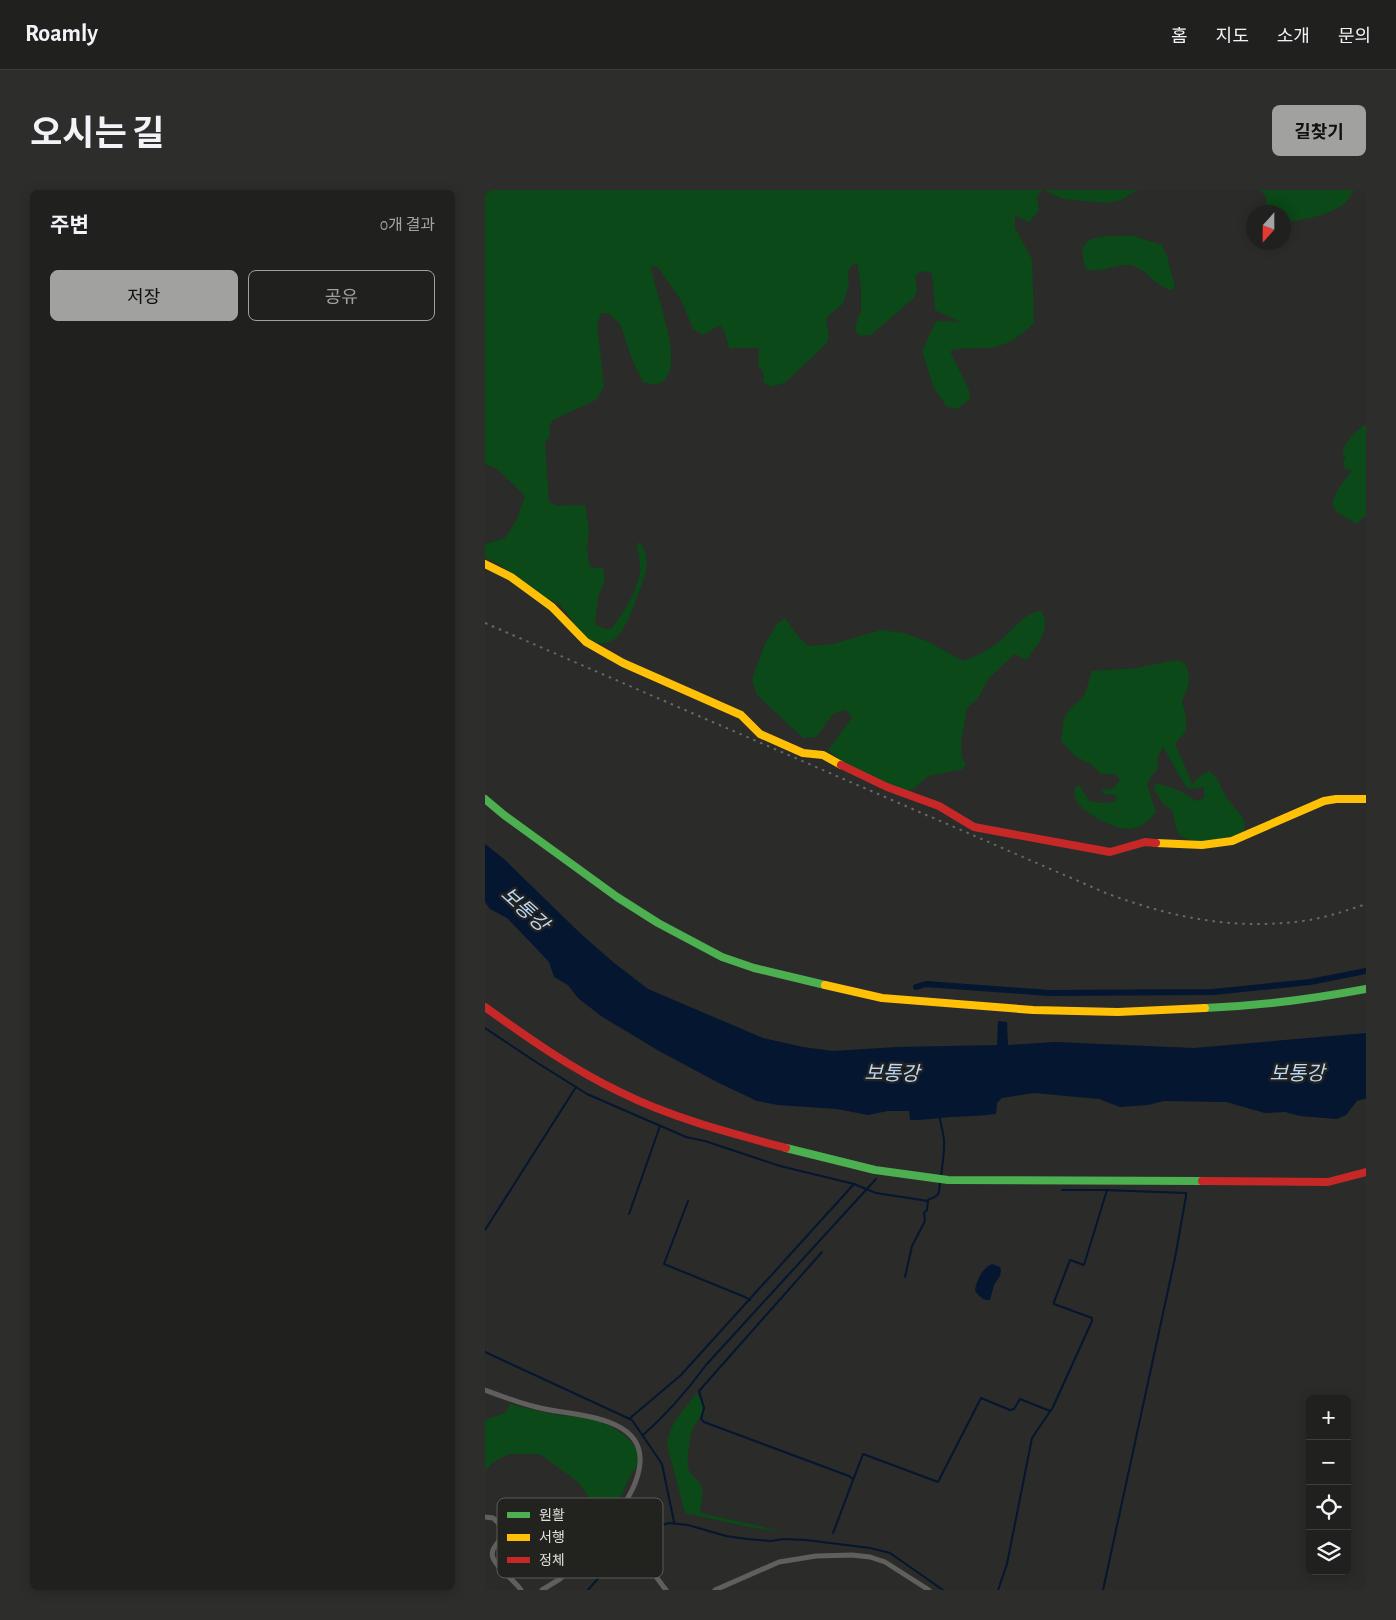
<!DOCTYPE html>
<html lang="ko">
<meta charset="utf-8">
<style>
body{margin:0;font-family:"Alegreya Sans","Noto Sans KR",sans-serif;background:#2d2d2c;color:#f1f3f6}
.controls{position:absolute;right:15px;bottom:15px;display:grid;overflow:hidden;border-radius:8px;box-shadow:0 2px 12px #0003}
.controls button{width:45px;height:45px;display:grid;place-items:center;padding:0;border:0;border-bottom:1px solid #3d3e3d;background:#20201f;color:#f1f3f6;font:25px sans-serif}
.compass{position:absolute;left:761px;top:15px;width:45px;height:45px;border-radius:50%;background:#20201f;box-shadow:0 2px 12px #0003;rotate:201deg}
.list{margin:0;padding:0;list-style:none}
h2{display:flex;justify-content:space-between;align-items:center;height:65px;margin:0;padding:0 20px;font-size:21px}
h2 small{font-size:16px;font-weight:400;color:#a2a3a4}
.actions{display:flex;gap:10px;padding:15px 20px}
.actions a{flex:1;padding:11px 0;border:1px solid #a1a19f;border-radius:8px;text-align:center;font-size:18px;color:#a1a19f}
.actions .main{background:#a1a19f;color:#111}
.icon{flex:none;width:28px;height:28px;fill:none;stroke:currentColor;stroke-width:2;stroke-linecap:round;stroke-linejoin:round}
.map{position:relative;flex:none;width:881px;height:1400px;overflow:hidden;border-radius:8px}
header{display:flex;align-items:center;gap:30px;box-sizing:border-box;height:70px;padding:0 25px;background:#20201f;border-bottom:1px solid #3d3e3d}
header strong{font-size:24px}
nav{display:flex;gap:28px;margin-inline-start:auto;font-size:18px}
.intro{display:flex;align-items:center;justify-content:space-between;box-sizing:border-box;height:120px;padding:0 30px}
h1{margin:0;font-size:35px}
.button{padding:12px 22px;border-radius:8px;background:#a1a19f;color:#111;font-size:18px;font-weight:700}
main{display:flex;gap:30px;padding:0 30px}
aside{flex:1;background:#20201f;border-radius:8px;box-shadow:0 2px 12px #0003}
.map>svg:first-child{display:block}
</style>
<header>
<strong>Roamly</strong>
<nav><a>홈</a><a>지도</a><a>소개</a><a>문의</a></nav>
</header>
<div class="intro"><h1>오시는 길</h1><a class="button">길찾기</a></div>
<main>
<aside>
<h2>주변<small>0개 결과</small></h2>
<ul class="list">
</ul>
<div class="actions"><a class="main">저장</a><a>공유</a></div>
</aside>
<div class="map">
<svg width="881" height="1400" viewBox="0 0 881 1400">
<rect width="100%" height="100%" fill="#2b2b29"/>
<g fill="#0b4918">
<path d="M0 0H557L552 7 554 20 544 32 536 29 530 24V38L547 69 549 133C535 147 521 157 501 158 488 159 478 157 465 161L484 200 485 209 472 219 462 217 449 198 437 161 451 131 475 132 450 120 447 83 437 81 430 86 432 99 430 107 386 145 375 146 370 140 373 125H376V96L372 73 366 76 363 82 364 93 358 114 343 126 341 132 344 143 342 153 301 192 287 197 278 192 279 184 273 175 274 158H244L240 143 235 135 218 145 208 139 197 112 173 77 166 76C169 101 199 170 180 189 178 192 173 194 170 195L158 192 147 169 135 134 123 123H116L112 135 119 196 111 210 68 230 64 236 65 247 60 252 64 312 73 316 100 315 104 338 102 360 105 377 118 378 120 390 113 407 110 434 119 439 127 438C139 422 152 402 155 382 156 374 153 363 152 354L155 352C166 368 161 383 155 399 146 421 135 471 101 447 90 439 86 427 77 417 73 412 64 410 58 406 39 394 21 375 0 368V354L20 348 31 331 40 306 12 279 0 274Z"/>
<polygon points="558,0 652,0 636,10 622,13 578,9"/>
<path d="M774 0H869C866 4 864 10 860 13 844 26 821 29 802 32H799L798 22H782L781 6Z"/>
<path d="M646 45 677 55 682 66 690 97 687 100C671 98 661 77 644 75 629 74 616 84 601 79 587 40 620 48 646 45Z"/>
<path d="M881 234V326L878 327 871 334 851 321 847 314 853 299 867 280 860 279 858 271 861 268 857 264C860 251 870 242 881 234Z"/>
<path d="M556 421C568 438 551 457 541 470L530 464 504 488 493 508 482 518 476 554 477 567 481 574 478 579 443 586 430 598 422 601 409 598 367 579 343 560 367 528 361 520 349 523 331 547 318 548 272 505 267 489 280 454 292 434 300 428 315 449 324 456 348 454 396 440 419 443 444 452 478 471C492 466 504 460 516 450 529 439 538 423 556 421Z"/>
<path d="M690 470 700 473C708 489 703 497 697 512L701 526V541L690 554C696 568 703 581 707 595L715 586 724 581 731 587 741 607 758 628 760 636 758 642C744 649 704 658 693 643 690 637 689 627 687 620L679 615 669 600 671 593 695 601 712 611 719 608V597L703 599C693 586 687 571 678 557L673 566 672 580 665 588 662 595 671 622C665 630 656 638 645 639 631 640 597 623 591 610 589 607 590 601 590 598L594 595 604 611 617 613 630 612 632 605 618 604 617 600C627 599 630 599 635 589L630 584H616L606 574 591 567 576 551 579 529 584 520 599 506 607 481 652 478Z"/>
<path d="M212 1203C214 1208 218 1213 218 1218 217 1225 213 1230 210 1234 205 1241 202 1269 203 1277 205 1287 216 1290 217 1299 219 1307 214 1315 216 1323L300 1342 269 1338 200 1323 182 1255C184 1234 199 1219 212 1203Z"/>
<path d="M25 1214C41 1218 57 1222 73 1225 81 1226 89 1225 96 1226 115 1229 159 1249 153 1273 152 1278 147 1282 145 1286 138 1301 133 1319 117 1325L112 1321 109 1314 93 1292 55 1264H24L10 1271 0 1280V1230L20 1223Z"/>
</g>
<g fill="#041630">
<path d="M0 654 19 669 96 744 128 772 163 799 278 848 318 857 348 861 412 857 512 855 513 831 522 832 523 855 570 852 709 858 881 843V909H878L872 911 861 925 852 929 815 926 800 922 780 923 741 912 679 911 663 915 635 917 614 909 549 903 517 908 512 913 511 924C496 926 481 926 466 927 452 928 439 930 425 930L424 921H403L383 925 352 919 293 915 272 911 234 893 174 861 116 826 93 808 83 795 69 787 64 772 49 756 22 728 5 719 0 712Z"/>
<path d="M507 1074 515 1077 516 1080 515 1086 509 1095 505 1110C499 1111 492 1105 490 1100 492 1090 497 1078 507 1074Z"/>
</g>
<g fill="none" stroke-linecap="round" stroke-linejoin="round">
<g stroke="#041630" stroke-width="2">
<polyline points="0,838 51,872 102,904 201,947 220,951 295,976 369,994 391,1003 443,1011"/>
<path d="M455 928C456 937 460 947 459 956 459 967 457 976 456 987"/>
<polyline points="577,1000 619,1000 701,1003 701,1006 690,1068 618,1400"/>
<polyline points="203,1011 179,1074 260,1107 265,1110"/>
<polyline points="144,1024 175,936"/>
<polyline points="0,1040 91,897"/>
<polyline points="337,1062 214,1201 219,1218 216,1229 219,1232 364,1286 368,1289"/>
<path d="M420 1087 427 1056 440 1031 439 1023 442 1020 443 1010C455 1005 454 1005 455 992"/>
<polyline points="0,1162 147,1230 177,1274 189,1332"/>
<polyline points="144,1229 196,1185 369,994"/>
<path d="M158 1245C182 1224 202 1201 221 1175L391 989"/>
<polyline points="348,1343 378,1264 453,1292 496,1208 525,1220 529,1219 535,1209 565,1221"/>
<polyline points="103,1400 149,1348 158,1341 184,1333 203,1335 241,1346 262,1349 286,1351 299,1349 321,1350 385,1358 405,1363 458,1400"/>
<polyline points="513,1400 522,1374 547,1248 568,1217 607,1131 607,1128 569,1114 569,1112 585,1070 599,1075 622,1000"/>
</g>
<polyline stroke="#041630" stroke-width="6" points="431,797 441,794 564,803 728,802 825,792 881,781"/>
<g stroke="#605f5e" stroke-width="5">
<path d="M0 1200C16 1206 34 1213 51 1217 82 1226 159 1223 155 1273 153 1296 139 1313 129 1332L134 1344 166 1380 181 1400"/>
<path d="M0 1327 8 1328C33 1348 2 1352 8 1368 12 1378 29 1390 36 1400"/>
<polyline points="57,1400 75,1389 90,1375 129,1332"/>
<polyline points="230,1400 294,1372 331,1366 367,1365 385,1367 400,1372 444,1400"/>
</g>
<g stroke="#4caf50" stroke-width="8">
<polyline points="0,609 19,625 132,707 173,733 237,767 269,778 340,795"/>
<path d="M720 818C774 816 828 809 881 799"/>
<polyline points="301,958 390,980 463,990 717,991"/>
</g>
<g stroke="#ffc107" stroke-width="8">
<polyline points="0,374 26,387 67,417 101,452 138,473 256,525 275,544 318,563 338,565 356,575"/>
<polyline points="671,653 717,655 747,651 839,611 851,609 881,609"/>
<polyline points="340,795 397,808 548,820 633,822 720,818"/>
</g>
<g stroke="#c62828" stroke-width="8">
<polyline points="356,575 402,597 454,616 489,637 625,662 660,652 671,653"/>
<path d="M0 817C43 848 87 879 135 902 187 928 245 943 301 958"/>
<polyline points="717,991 843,992 881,982"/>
</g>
<path stroke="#686867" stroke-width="2" stroke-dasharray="2.5 5" stroke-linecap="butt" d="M0 433 623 704C690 728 747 740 818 731 840 728 860 721 881 714"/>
</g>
<g text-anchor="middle" stroke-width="5" stroke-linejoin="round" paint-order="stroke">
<g font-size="20" font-style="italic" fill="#bad7f9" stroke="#22221f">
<text transform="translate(40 719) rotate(42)" y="7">보통강</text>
<text transform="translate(407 883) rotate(1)" y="7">보통강</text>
<text x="812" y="890">보통강</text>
</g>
</g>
<rect x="12" y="1308" width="166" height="80" rx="8" fill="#22221f" stroke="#5b5b58" stroke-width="1"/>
<rect x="22" y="1322" width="23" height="6" fill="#4caf50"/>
<rect x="22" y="1344" width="23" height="7" fill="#ffc107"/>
<rect x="22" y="1367" width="23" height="6" fill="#c62828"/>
<g font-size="14" fill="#e1e0de">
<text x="54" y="1330">원활</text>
<text x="54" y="1352">서행</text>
<text x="54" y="1375">정체</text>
</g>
</svg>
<div class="controls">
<button>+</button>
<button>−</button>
<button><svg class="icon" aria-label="locate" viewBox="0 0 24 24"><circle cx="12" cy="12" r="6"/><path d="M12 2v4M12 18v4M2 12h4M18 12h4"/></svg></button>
<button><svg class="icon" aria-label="layers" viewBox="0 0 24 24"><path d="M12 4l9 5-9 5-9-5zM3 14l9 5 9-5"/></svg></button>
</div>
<svg class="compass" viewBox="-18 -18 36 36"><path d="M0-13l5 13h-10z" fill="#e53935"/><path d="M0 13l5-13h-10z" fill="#a2a3a4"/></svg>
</div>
</main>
